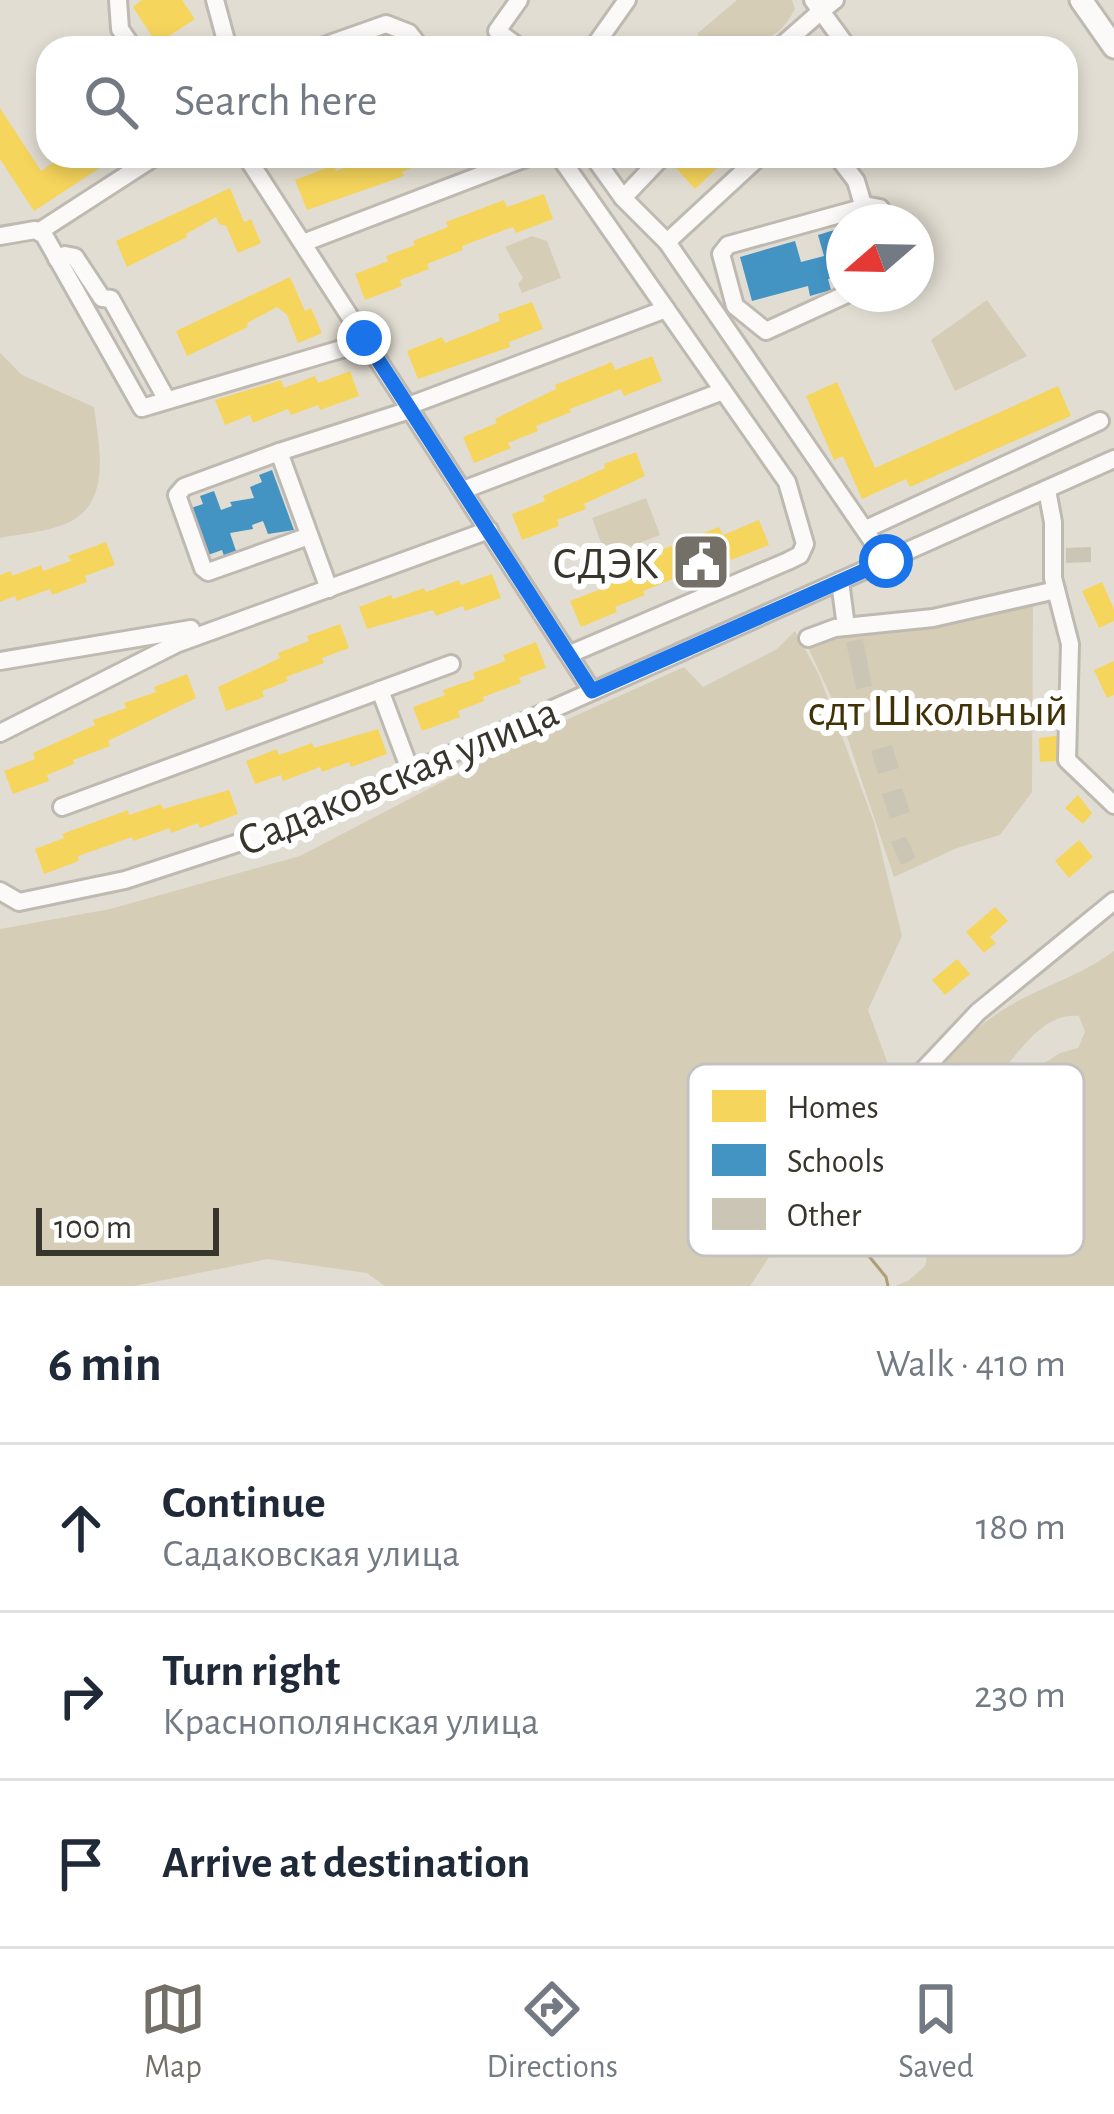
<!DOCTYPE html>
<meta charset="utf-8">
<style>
body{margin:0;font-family:"Alegreya Sans",sans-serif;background:#f6f6f7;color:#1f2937}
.compass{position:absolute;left:826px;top:204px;width:108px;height:108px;border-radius:50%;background:#fff;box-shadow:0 6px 18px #0003;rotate:250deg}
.scale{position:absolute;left:36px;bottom:30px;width:183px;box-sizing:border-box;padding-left:12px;border:6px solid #38352d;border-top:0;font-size:33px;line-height:42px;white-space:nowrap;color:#38352d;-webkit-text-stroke:9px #fff;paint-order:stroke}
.stop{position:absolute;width:36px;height:36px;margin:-27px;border:9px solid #1a73e8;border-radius:50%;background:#fff}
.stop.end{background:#1a73e8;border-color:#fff;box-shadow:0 3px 12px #0008}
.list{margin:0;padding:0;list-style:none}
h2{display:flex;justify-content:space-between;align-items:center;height:156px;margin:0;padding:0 48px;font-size:51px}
h2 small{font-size:39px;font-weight:400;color:#747a83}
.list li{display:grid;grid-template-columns:78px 1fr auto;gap:36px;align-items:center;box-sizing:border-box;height:168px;padding:0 48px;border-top:3px solid #e0e1e3}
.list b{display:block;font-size:45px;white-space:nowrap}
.list p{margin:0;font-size:39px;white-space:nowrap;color:#747a83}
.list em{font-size:39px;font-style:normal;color:#747a83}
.icon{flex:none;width:66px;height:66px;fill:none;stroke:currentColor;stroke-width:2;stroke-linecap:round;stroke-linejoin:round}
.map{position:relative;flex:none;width:1114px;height:1286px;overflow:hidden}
.search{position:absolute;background:#fff;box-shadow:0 6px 18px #0003;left:36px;right:36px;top:36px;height:132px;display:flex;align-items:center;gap:30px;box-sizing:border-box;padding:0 42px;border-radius:36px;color:#747a83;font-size:45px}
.sheet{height:660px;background:#fff}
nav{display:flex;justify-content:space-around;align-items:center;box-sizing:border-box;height:168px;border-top:3px solid #e0e1e3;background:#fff;font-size:33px;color:#747a83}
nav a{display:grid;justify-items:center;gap:6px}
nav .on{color:#747067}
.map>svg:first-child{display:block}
</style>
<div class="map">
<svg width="1114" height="1286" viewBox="0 0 1114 1286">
<rect width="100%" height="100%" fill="#e2ddd2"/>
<g fill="#d6cdb7">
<path d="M737 0H792L795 9C774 50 739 48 699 48L698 33Z"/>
<polygon points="532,236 547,241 561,278 522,293 518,284 523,278 505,247"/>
<polygon points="987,300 1027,356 955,391 931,340"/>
<path d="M0 353 22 375 94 407C99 446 113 505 65 524 45 532 20 534 0 538Z"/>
<polygon points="646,498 660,535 606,556 592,518"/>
<polygon points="1033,593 1032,792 1000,835 957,848 894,877 840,716 805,641"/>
<polygon points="795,631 819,675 874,822 902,936 868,1010 891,1072 750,1286 385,1286 367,1273 268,1259 134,1286 0,1286 0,929 110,909 300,856 528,737 684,667 703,687 777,649"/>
<path d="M1114 951V1286H895L908 1281 925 1266 941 1178 960 1131 1003 1090 1060 1053 1078 1048 1085 1032 1079 1016C1039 1012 1017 1059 991 1082 968 1103 940 1120 914 1138 911 1176 932 1198 905 1232L893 1231 887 1223 897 1194 892 1165 883 1164 857 1180 847 1177V1169C889 1121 945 1049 998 1013 1035 988 1078 978 1114 951Z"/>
</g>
<g fill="#f6d55c">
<polygon points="142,0 182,0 195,19 157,44 133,7"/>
<polygon points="0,108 41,171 63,156 118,156 34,211 0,159"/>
<polygon points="375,156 441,156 402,172 404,176 307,210 295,180 334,165 336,171"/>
<polygon points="685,156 730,156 695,189 674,166"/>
<polygon points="230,188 244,222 251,219 261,243 238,253 226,226 219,224 216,217 186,234 187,237 127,267 116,241"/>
<polygon points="544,194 553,219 516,233 513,227 462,246 463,250 427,264 429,269 400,280 402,286 365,300 355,274 388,261 386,256 415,245 413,241 448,227 446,222 504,200 507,207"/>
<polygon points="290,277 305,311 311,308 322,333 298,343 287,315 277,307 247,323 248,327 187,356 176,331"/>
<polygon points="532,302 543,329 509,342 510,347 418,379 407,351 442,337 445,343 500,321 498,314"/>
<polygon points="652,356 662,381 624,396 621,389 570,409 571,412 536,426 538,431 508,443 511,448 474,463 463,437 497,423 495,419 556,389 555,385 612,362 615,370"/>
<polygon points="350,371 359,396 320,410 318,405 291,415 288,409 253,423 250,415 225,425 215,400 281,380 284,388 315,376 318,383"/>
<polygon points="837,382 875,468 1058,386 1071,416 910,487 906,479 862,499 843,456 834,460 806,396"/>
<polygon points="636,452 645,476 584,504 586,509 557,520 559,526 522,540 512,514 545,501 543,496 605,468 604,464"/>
<polygon points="759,520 769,545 731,560 728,553 677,574 678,577 643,591 645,595 615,607 617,612 581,627 570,601 604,588 602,583 663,554 661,550 719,527 723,535"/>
<polygon points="106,542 115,565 85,576 87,582 52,595 50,589 17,601 15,596 0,602 0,575 11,571 12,576 41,565 43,571 71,561 68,556"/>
<polygon points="492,574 501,598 465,611 463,606 436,616 433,610 367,629 359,607 391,595 393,599 424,588 426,592 459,580 461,585"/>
<polygon points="1102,582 1114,609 1114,621 1099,628 1082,591"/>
<polygon points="340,624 349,648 322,658 324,663 286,677 288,681 262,691 264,697 226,711 218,687 280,658 278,653 309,641 307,636"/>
<polygon points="536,642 546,668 519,678 521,683 483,697 484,701 458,711 460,717 422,731 413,707 445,695 443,690 475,679 473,673 505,661 503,655"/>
<polygon points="1114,661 1114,695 1107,698 1094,670"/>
<polygon points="187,674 196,698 108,741 110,746 73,760 74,764 47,775 49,781 13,794 4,771 35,759 33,753 95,725 93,720 126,708 124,703 156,692 154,687"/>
<polygon points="378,729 387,754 351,767 349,762 322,772 320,767 283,781 281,775 255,784 246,761 277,749 279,755 312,743 314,748"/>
<polygon points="1062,735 1056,761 1040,762 1039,738"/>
<polygon points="229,790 238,814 200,828 198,823 171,833 170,828 133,841 132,837 78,856 79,861 44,874 35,849 64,838 62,834 128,810 129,815 161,804 163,809"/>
<polygon points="1078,795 1092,813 1083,824 1065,808"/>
<polygon points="1079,840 1093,857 1069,878 1055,861"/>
<polygon points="995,907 1008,921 990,937 996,943 984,953 966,932"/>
<polygon points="957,959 970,974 945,995 932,980"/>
</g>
<g fill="#4393c3">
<polygon points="844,227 844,275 828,279 831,290 810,296 808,286 752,301 740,257 795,241 801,262 824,256 818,235"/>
<polygon points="272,470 294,530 268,534 263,521 252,525 253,529 230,533 236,551 224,556 222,550 208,555 191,508 203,504 200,496 214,491 221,510 232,506 230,502 254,498 250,487 262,482 259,475"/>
</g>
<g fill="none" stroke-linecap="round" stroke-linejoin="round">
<g stroke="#ae9e78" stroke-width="3">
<polyline points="807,1206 825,1220"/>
<polyline points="872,1210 876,1228 868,1255 886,1277 888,1286"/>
</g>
</g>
<g fill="#cbc5b6">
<polygon points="1091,547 1091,562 1066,563 1066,548"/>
<polygon points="863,639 872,686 856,689 846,642"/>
<polygon points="886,697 892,719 874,724 868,702"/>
<polygon points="892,745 899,768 878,774 871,751"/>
<polygon points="902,788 910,812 890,819 882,794"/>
<polygon points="906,836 916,858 901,865 891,842"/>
</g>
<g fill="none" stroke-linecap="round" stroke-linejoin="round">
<g stroke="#bebab2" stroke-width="22">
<g id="minor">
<polyline points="118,0 120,29 133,48"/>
<polyline points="215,0 228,48"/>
<polyline points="519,0 497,31 520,48"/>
<polyline points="813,0 821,11 835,0"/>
<polyline points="318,48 386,24 409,33 419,46"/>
<polyline points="593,48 627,0"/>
<polyline points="779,48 821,11 848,48"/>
<polyline points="246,156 592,691"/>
<polyline points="559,156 787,482 805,544 800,555 788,561 570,654"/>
<polyline points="593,156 623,198 667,242 886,561"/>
<polyline points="837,156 856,181 864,208"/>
<polyline points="623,198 663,156"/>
<polyline points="40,231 156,156"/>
<polyline points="0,236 35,230 44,235 142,408 355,345 364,338"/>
<polyline points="667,242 760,156"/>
<polyline points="303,243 531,156"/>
<polyline points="57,259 65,255 75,257 102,298 111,299 167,400"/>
<polyline points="847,294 766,331 735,306 721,254 728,245 869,206 880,208 886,222"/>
<polyline points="408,406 666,309"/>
<polyline points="279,452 410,410"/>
<polyline points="463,490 723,391"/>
<polyline points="1047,490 1053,522 1053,578 1070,644 1067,760 1114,805"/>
<polyline points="866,529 1100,421"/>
<polyline points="309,536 208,572 203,568 177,495 184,487 279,452 329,589"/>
<polyline points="840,581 846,627"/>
<polyline points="808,638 835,628 933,618 1056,590"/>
<polyline points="0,661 191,629"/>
<polyline points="380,690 410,770"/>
<polyline points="0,733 176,644 489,530"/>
<polyline points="62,807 451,664"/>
<polyline points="0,891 19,902 125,880 290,826 1114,459"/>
<polyline points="914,1080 978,1012 1114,901"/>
</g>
</g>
<g stroke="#bebab2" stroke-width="27">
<polyline id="major" points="1081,0 1114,47"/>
</g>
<use href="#minor" stroke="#fbfaf8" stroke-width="16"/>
<use href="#major" stroke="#fbfaf8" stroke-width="21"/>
</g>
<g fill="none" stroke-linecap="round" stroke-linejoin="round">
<polyline stroke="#1a73e8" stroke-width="15" points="364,338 592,691 886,561"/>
</g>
<defs>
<g id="civic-square" transform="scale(3)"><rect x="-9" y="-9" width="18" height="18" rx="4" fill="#747067" stroke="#fff"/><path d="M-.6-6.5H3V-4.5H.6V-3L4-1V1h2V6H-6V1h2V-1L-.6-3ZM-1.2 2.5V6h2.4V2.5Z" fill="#fff"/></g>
</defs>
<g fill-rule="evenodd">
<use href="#civic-square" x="701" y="562"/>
</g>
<g text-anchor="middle" stroke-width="12" stroke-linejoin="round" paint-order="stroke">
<g font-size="45" fill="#38352d" stroke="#fff" text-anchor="end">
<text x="659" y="578">СДЭК</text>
</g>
<g font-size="45" fill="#413206" stroke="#fff">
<text x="938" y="725">сдт Школьный</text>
</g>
<g font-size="45" fill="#38352d" stroke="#fff">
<text transform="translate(397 775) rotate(-23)" y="16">Садаковская улица</text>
</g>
</g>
<rect x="688" y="1064" width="396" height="192" rx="18" fill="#fff" stroke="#c3c2c0" stroke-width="3"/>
<rect x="712" y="1090" width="54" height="32" fill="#f6d55c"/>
<rect x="712" y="1144" width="54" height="32" fill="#4393c3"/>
<rect x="712" y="1198" width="54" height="32" fill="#cbc5b6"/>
<g font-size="33" fill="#38352d">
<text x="787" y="1118">Homes</text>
<text x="787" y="1172">Schools</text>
<text x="787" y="1226">Other</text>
</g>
</svg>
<svg class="compass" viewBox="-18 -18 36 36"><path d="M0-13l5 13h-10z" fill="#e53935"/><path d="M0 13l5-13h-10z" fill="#747a83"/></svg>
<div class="scale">100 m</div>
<div class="stop" style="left:886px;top:561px"></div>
<div class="stop end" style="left:364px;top:338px"></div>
<div class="search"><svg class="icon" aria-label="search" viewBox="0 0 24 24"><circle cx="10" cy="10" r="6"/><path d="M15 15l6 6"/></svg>Search here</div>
</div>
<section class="sheet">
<h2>6 min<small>Walk · 410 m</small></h2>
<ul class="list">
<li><svg class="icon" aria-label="ahead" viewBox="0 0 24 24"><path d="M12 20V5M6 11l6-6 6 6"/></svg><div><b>Continue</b><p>Садаковская улица</p></div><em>180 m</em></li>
<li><svg class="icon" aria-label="right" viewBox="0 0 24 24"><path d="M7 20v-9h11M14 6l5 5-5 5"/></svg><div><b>Turn right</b><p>Краснополянская улица</p></div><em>230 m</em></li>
<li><svg class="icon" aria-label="arrive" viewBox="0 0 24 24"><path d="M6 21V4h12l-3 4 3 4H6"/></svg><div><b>Arrive at destination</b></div></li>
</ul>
</section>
<nav>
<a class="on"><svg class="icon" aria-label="map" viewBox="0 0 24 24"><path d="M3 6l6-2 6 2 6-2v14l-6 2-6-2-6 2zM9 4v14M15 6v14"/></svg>Map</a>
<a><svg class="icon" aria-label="directions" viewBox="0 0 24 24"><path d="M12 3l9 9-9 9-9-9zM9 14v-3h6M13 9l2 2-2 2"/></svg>Directions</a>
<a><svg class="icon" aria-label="saved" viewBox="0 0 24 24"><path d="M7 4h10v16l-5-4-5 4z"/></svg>Saved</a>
</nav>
